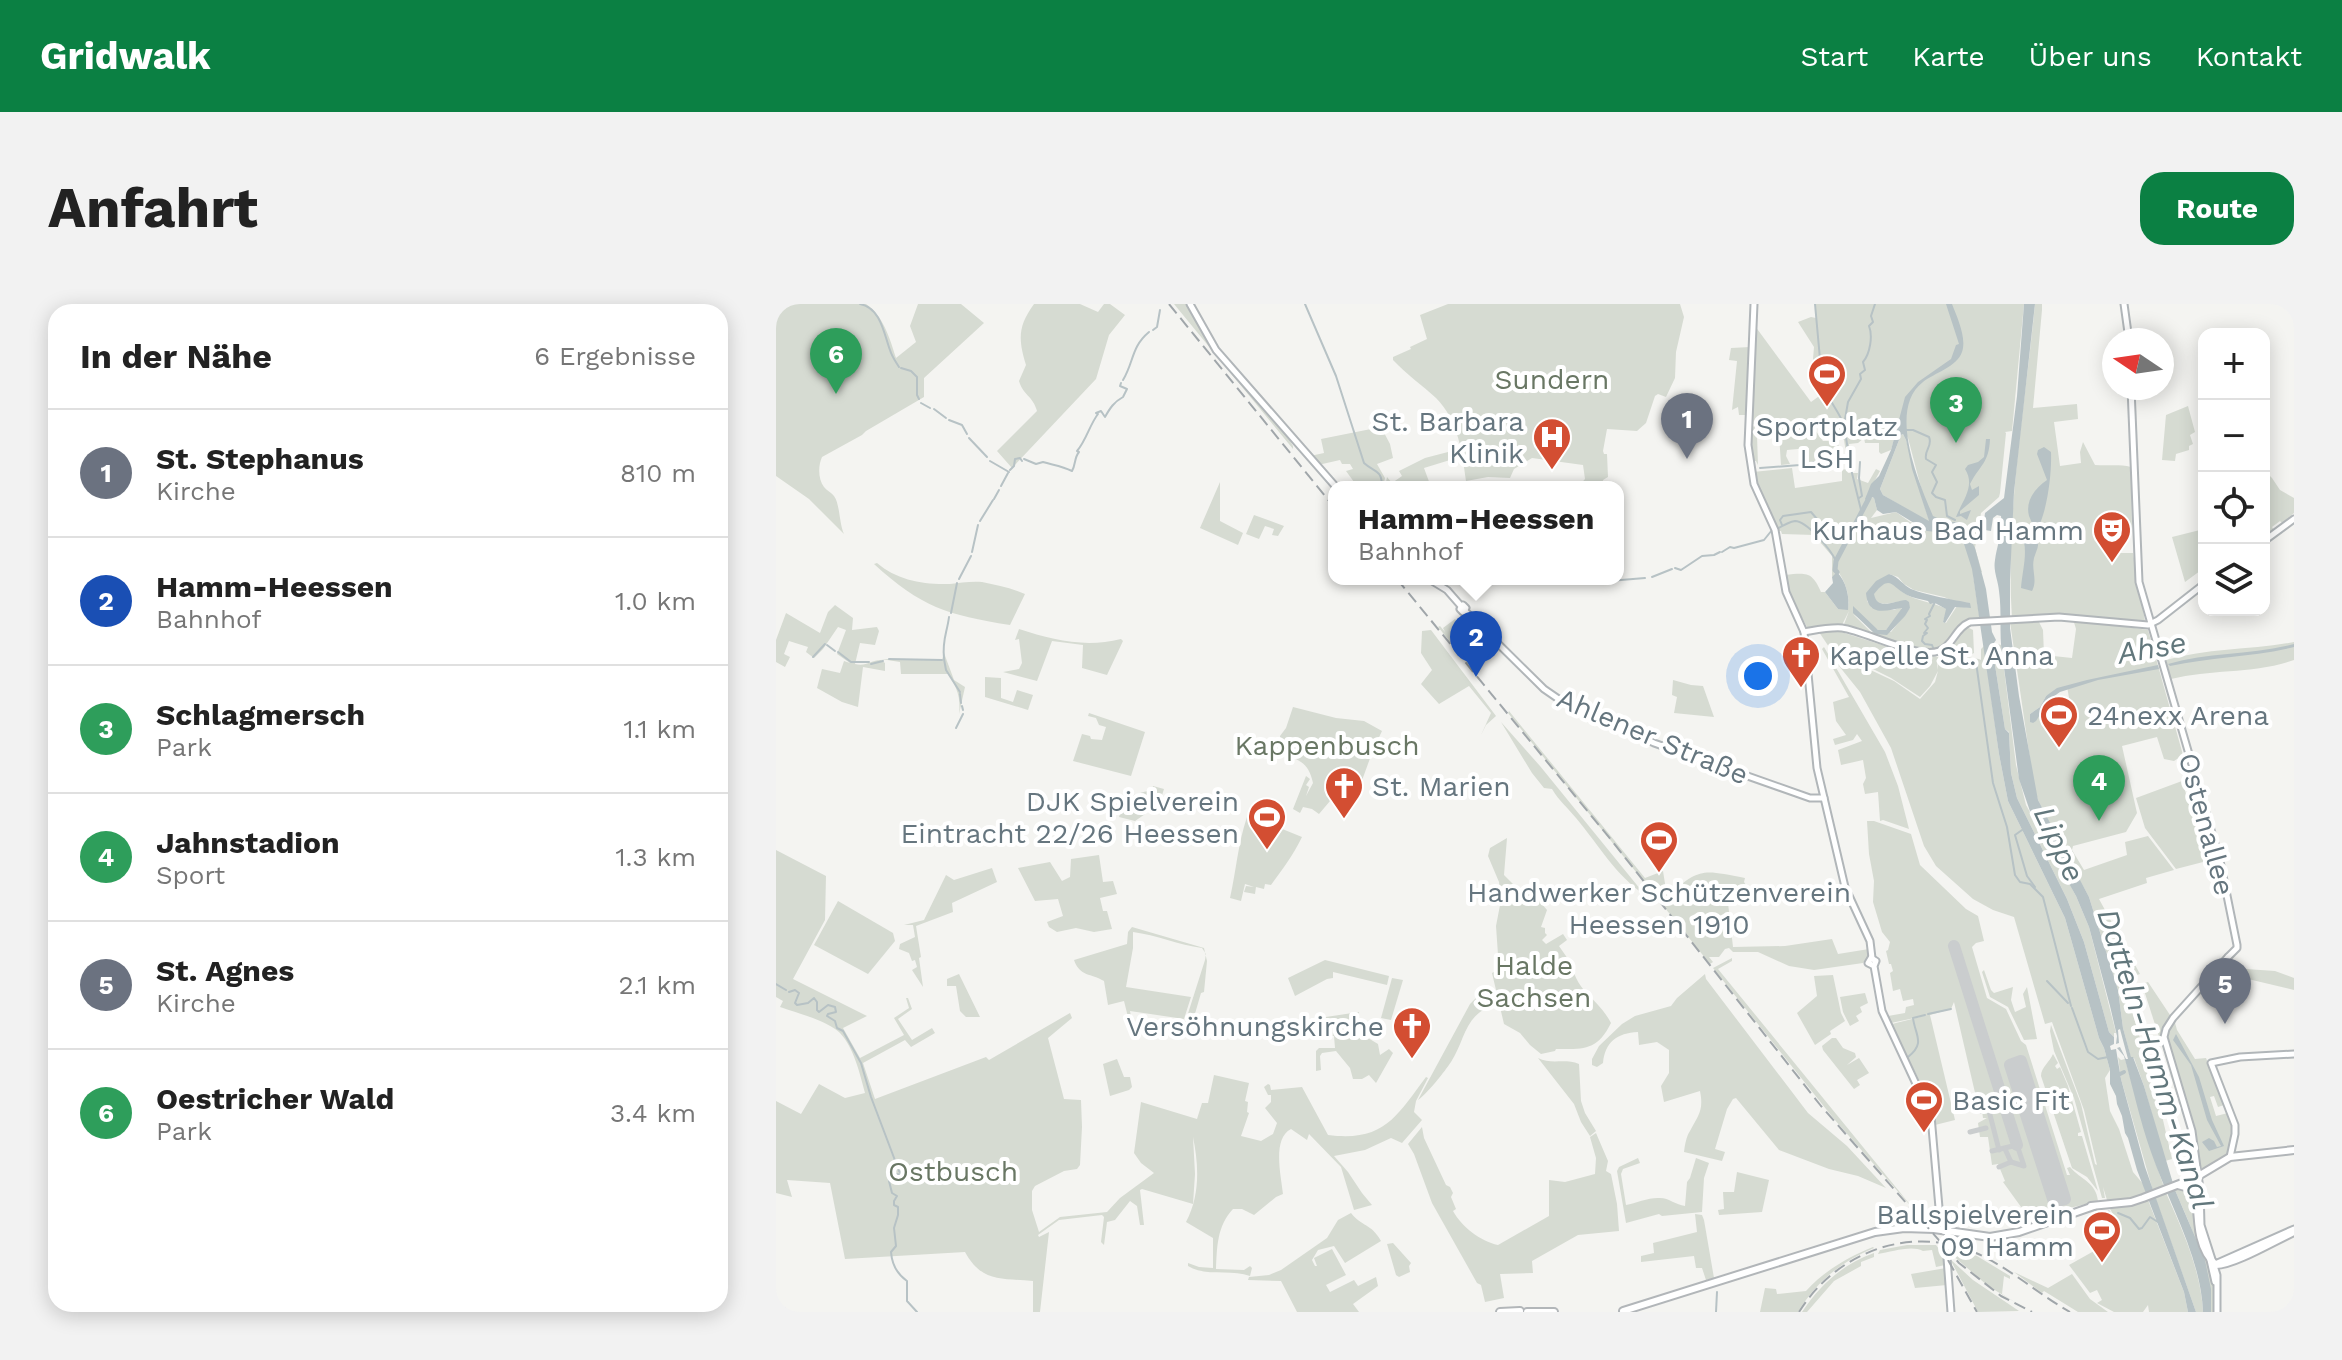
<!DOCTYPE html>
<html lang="de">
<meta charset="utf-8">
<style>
body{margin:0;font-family:"Work Sans",sans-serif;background:#f2f2f2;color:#222}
.controls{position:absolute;right:24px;top:24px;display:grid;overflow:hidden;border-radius:16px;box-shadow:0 4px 20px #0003}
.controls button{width:72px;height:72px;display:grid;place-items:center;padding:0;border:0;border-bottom:2px solid #e0e0e0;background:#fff;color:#222;font:40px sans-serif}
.compass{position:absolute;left:1326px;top:24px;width:72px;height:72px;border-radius:50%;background:#fff;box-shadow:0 4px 20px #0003;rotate:283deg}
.you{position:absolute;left:982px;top:372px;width:28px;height:28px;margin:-20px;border:6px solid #fff;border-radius:50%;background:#1a73e8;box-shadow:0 0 0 12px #1a73e833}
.badge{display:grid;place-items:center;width:52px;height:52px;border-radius:50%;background:#0b8043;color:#fff;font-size:26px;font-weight:700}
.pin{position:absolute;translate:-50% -66px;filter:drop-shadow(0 2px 4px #0008)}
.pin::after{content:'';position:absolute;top:42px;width:28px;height:24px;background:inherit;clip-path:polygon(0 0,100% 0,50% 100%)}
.popup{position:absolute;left:552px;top:177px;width:296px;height:104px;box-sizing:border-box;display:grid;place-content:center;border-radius:16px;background:#fff;filter:drop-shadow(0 2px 6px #0005);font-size:26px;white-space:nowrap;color:#767676}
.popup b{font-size:30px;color:#222}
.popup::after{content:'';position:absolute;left:50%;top:100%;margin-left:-16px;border:16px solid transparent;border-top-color:#fff}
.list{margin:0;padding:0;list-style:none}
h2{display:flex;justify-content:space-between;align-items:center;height:104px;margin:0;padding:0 32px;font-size:34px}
h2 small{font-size:26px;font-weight:400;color:#767676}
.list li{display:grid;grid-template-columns:52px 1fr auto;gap:24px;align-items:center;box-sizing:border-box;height:128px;padding:0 32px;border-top:2px solid #e0e0e0}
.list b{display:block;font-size:30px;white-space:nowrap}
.list p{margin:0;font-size:26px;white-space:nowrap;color:#767676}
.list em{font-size:26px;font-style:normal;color:#767676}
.icon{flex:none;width:44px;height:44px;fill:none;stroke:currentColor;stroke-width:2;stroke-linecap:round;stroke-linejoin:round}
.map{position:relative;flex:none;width:1518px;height:1008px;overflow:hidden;border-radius:24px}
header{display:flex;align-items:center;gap:48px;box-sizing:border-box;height:112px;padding:0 40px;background:#0b8043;color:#fff}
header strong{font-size:38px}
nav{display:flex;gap:44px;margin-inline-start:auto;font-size:28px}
.intro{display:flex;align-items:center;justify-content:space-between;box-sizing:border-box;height:192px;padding:0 48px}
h1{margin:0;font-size:56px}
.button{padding:20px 36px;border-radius:24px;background:#0b8043;color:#fff;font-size:28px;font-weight:700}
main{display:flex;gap:48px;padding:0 48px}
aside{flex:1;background:#fff;border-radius:24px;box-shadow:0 4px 20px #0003}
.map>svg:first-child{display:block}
</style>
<header>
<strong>Gridwalk</strong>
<nav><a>Start</a><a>Karte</a><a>Über uns</a><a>Kontakt</a></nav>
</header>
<div class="intro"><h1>Anfahrt</h1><a class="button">Route</a></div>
<main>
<aside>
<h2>In der Nähe<small>6 Ergebnisse</small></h2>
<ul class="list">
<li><span class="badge" style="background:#6b7280">1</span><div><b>St. Stephanus</b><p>Kirche</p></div><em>810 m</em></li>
<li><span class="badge" style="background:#1a4fb4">2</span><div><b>Hamm-Heessen</b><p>Bahnhof</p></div><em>1.0 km</em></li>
<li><span class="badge" style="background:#2e9e5b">3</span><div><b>Schlagmersch</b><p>Park</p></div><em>1.1 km</em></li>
<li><span class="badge" style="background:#2e9e5b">4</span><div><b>Jahnstadion</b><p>Sport</p></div><em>1.3 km</em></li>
<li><span class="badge" style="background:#6b7280">5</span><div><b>St. Agnes</b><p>Kirche</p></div><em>2.1 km</em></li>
<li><span class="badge" style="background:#2e9e5b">6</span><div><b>Oestricher Wald</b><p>Park</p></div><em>3.4 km</em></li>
</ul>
</aside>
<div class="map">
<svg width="1518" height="1008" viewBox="0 0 1518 1008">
<rect width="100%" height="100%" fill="#f4f4f1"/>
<g fill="#d6dbd2" fill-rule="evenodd">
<path d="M2 0H90C107 11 114 35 120 54L140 38 134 22 142 0H185L208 19 148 74V93L90 127 86 131 46 153C42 162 42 175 48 183 51 187 55 188 58 192 64 200 63 219 68 230L33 195 0 172V5Z"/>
<path d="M258 0H304L322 8 328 0H334L349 11 333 31 320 75 236 164 221 147 261 107C257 92 247 91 243 77L250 61C242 35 242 22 258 0Z"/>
<polygon points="398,0 412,0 434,40 507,125 517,142 517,145"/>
<path d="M672 0H904L908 13 900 48 899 74 890 93 882 90 879 92 870 119 861 127 831 125 827 147 828 150H831L832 173 827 176 826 183H802L809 175 807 161 756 154 738 165 734 174 712 173 690 177C686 147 682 116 660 94 646 81 630 70 617 56V53L635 45 634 43 651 35 644 11Z"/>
<path d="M1039 0H1248L1236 127 1229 128 1230 129 1224 189 1223 193 1205 209 1199 244 1206 268 1197 271 1204 317C1172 322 1185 332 1164 344 1148 354 1086 329 1067 323L1073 307 1065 323 1032 325 1012 287 1009 271C1030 269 1036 267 1045 288H1049L1062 305H1072C1074 293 1070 279 1063 269L1056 273V252L1038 231 1006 230 1005 227H1001L998 215 983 189 977 168 1016 164 1019 184 1066 177V166L1070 165 1072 169H1082L1081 175 1092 179 1100 165 1104 167 1091 191 1098 194 1101 206 1095 214 1120 208 1134 218 1164 229 1148 195 1132 134 1123 118 1115 146 1105 150 1103 148V139H1089L1088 134 1082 139 1073 140 1074 154 1071 155 1068 136 1043 111 1034 119 1047 137H1061L1066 152 1033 158V144L1011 146 1010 152 1014 160 1005 161 1003 130 982 131V120H977L976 123 979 122 978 131H981L982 161 980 157H977L974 150 979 22 1035 98 1046 90 1037 55 1038 43 1022 18 1035 13 1040 14ZM1113 270 1122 273 1128 280 1138 286 1168 293 1195 304 1181 302 1170 319 1167 318 1171 305C1157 298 1140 297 1128 289 1123 286 1119 278 1112 278 1106 279 1101 286 1097 290 1100 304 1112 299 1122 298L1134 304 1115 328H1095L1077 310 1102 326H1110L1126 306 1125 303 1118 306 1096 304 1091 297Z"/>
<path d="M1259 0H1266V6L1257 104 1301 100 1302 115 1278 118 1284 162 1305 159 1304 148 1307 138 1319 161C1332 162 1344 160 1355 163L1356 228 1342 230 1344 249H1357L1369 317 1361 318 1294 312 1236 315C1229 210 1249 104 1259 0Z"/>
<polygon points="974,43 971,111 963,111 962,103 956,106 961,57 953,56 955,44"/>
<polygon points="1412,102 1419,128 1414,131 1417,140 1413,142 1413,146 1400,150 1399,157 1386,156 1390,111"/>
<polygon points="605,123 614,140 617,154 601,160 609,174 607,183 597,177 590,178 588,183 571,183 578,178 570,167 577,165 574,160 566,160 564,156 542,161 534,152 548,149 545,135"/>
<polygon points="1127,130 1130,136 1143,184 1154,219 1107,191 1104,185 1125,131"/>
<polygon points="672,148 674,156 648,164 655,183 609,183 611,173 616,179 626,172 623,167 649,154"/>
<polygon points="1490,168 1496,174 1504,186 1518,194 1518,209 1506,219 1504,217 1496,223 1498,226 1488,233 1488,171"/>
<polygon points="444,178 444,217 467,229 462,241 424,224"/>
<polygon points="478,211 508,222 502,232 496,231 498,225 489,222 483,235 470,230"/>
<polygon points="1428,225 1428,242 1424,245 1428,252 1428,264 1409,278 1396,233"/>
<path d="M101 259C121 276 147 281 174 280 184 279 195 277 206 278 221 281 235 284 249 290L234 321C171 311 145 303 98 260Z"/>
<path d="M59 301 77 314 76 326 101 323 103 327 99 341 84 339 79 360C90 363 95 356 105 356L109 359V367L87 363 82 403 66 398 41 384 46 365 64 369 68 357 74 359 61 350 70 326 62 323 47 345 38 354 30 348 32 343 13 337 8 350 14 353 9 363 0 358V336L10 309 44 329 52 308Z"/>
<polygon points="679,315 692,327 688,332 692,337 688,345 684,343 703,367 695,363 662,323 664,322 669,328 667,324"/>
<path d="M1297 315 1326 317 1344 322 1372 326 1407 451 1398 457 1388 455 1381 433 1346 442 1361 509 1350 528 1297 542 1296 546 1308 566 1351 551 1349 538 1372 532 1398 566 1370 574 1371 579 1323 595 1364 670 1347 676 1384 803 1396 855 1389 857 1368 782 1358 754H1355L1347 724 1342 686 1313 593 1277 527 1262 496 1258 482 1234 318 1262 316 1267 326 1268 351 1296 354 1300 325ZM1291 382 1293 394 1277 398 1256 419 1254 410 1264 403 1270 392Z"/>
<polygon points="1193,320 1193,324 1197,326 1198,349 1194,351 1165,351 1164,348 1182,326"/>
<path d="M243 325C277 336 309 344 345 335L347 337 331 371 306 364 307 341 276 337 261 377 227 368 243 365 246 359 243 335 239 336Z"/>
<polygon points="655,326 720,412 710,421 705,431 715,409 693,382 663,400 645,380 656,366 645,349 646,327"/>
<path d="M1062 327 1122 346 1162 353 1161 366 1164 353C1175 354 1197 352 1205 356V345L1208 342 1223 450 1232 497 1289 614 1323 734 1328 744 1334 766 1329 774 1334 807 1343 825 1357 868 1368 881 1371 889 1353 895 1331 896 1327 883 1329 894H1326L1298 794 1278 747 1274 727 1275 721 1305 800 1319 860 1321 861 1308 806 1276 718 1269 720 1238 613 1217 606 1197 595 1160 562 1148 542 1115 444 1084 388 1063 362 1056 348 1118 377 1144 395 1159 378 1162 367 1154 382 1144 393 1115 374 1053 343 1043 328Z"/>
<path d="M1518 338V356C1479 370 1435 365 1395 375L1390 356C1432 344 1476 346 1518 338Z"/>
<polygon points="1218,339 1225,341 1240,461 1250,501 1300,592 1313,623 1340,729 1338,729 1338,733 1333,728 1308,638 1291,595 1241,494 1235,469 1233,428 1229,425 1216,342"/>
<polygon points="1048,343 1109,448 1122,482 1133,525 1107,516 1104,517 1102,488 1089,490 1087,480 1090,474 1087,456 1065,461 1062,446 1086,437 1081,430 1077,436 1059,441 1057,435 1070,431 1060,417 1057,398 1073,393 1046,345"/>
<path d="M168 349 178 376 189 383 183 410C185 393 181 385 173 370H125L124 358 105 355 166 356Z"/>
<polygon points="209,373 225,374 225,394 237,398 241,386 257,391 252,406 209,393"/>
<polygon points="897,376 915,381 927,382 938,413 898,409 901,393 896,391"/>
<path d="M517 403 560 414 588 417 606 427 597 446 584 482 558 469 547 489 559 471 568 477 560 488 563 492 558 499 554 497 543 510 536 505 527 503 524 509 517 505 530 472 534 475 530 481 533 483 530 492 537 479C532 456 522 457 504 448V432L510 424Z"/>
<path d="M733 407 869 574 887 567 891 592C925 563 926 566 969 574L968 578 977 592 952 599 957 643 1009 642 1056 635 1062 650 1093 645V651L1087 659 1038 666 1013 662 982 648H957L953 644 949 645 943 653H933L937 658 934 660 732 409Z"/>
<polygon points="313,409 369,428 355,472 297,457 306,430 314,432 315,435 326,436 330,423 323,421 320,414 312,412"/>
<path d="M725 418 764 462 869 591C840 572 822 540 800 514 792 504 783 497 776 485L768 484 756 469Z"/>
<polygon points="1406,477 1417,512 1426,510 1432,532 1424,534 1431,557 1400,565 1369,524 1360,494"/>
<path d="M377 482 388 485 380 510 377 509 378 504 359 517 343 513 350 491C359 493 366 486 376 487Z"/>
<path d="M471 513 489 518 526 533C518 550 506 566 495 581L489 580 488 585 480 583 479 590 468 588 470 582 478 583 469 580 465 597 454 594C460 568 462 539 471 513Z"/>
<path d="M1091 517H1098L1135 530 1144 561 1190 605 1202 612 1208 637 1200 639 1196 643 1211 694 1230 705 1245 737 1250 741 1291 871H1294L1291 864 1294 863C1305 876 1320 878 1322 897L1253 914 1227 878 1229 877 1222 860 1216 861 1212 833H1204L1202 819 1211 814H1207L1206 807 1200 808 1199 802 1205 800 1200 793 1178 698 1175 705 1154 711 1179 816 1159 821 1153 797 1116 720 1148 712 1115 719 1112 712 1129 709 1130 703 1138 701 1137 695 1127 697 1124 685 1117 687 1114 669 1117 667 1115 660H1113L1110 647 1112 646 1114 638 1106 628 1097 598 1098 577 1093 550Z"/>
<path d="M731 534 728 571 743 586 753 585 771 606 765 623 769 624V629L771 631 766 636 770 640 787 630 791 636 783 642 792 655 794 654C800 690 820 691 835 719 821 747 808 745 780 745L779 747 765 750 754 741 744 729 728 720 716 669 723 665 720 622 725 596 723 578 712 552 714 544Z"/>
<path d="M0 546 50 572 49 616 17 675 91 712 67 724 84 754 128 731 118 714 133 704 130 694H132L136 705 122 715 136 736 156 724 159 729 135 743 129 736 87 759 99 795 210 753 213 756 294 709 296 714 272 734 288 795 305 796 306 823 304 861 301 865 288 867 259 882 256 887V906L263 928 284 913 331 908 344 894 378 869 365 859 358 849 365 798 421 815 426 799H432L438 771 473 779 469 797 472 798 471 808 473 809 465 832 485 837 497 830 501 819 489 804 495 798V791H492L488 783 492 780 494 781 495 786 526 783 552 831C608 838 620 813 650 773L652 774 640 797 638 808 646 816 626 839 615 834 589 846 558 852 572 868 586 889 596 901 578 906 565 863 533 830 531 836 515 825C496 835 505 871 507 890L500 893 478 911 466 905H457C441 922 441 943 440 965L468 966 474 962 476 964 474 972C455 965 430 973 412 962V959L423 963 437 964V934L410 918C424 892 423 862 417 833L419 870 417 900 366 885 364 886 368 921H364L361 902 354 897 339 916 331 918 328 941 325 938 328 913 326 911 283 916 262 931 263 933 273 928 264 1008H257V977C226 974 206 979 189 948L69 955 54 879 11 876 16 893 0 889V797L25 810 43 780 69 794 89 789C84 770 78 744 64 729 54 718 19 708 4 703L7 697 0 693Z"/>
<polygon points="323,551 327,578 337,577 341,590 324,594 327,607 331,607 336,625 318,628 300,624 281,628 273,623 271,618 287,612 282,595 259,597 242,564 274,558 286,577 294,573 295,555"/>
<polygon points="216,564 221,578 176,599 177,608 140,622 145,653 143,654 147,683 136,666 141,663 139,656 136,657 133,649 123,645 124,640 139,633 137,621 128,621 148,616 170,571 178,576"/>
<polygon points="62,597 117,629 119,637 92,670 38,641"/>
<path d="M356 623 428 644 431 657 428 688 425 689 416 720 415 736 409 719 429 656 430 650 426 644C403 641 380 631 357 628V644L350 683 415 693 408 715 354 707 356 717 352 713 348 697 332 701 328 677C315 669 304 673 298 656L351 640 352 628Z"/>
<polygon points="956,654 956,657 942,665 1140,908 1058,815 937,664"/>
<polygon points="549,656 613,672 611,681 557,668 557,674 551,675 519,692 512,674"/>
<polygon points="1470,665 1499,667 1518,674 1518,686 1472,675"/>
<polygon points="1208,666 1215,686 1218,689 1237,683 1235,696 1239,708 1250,703 1247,690 1251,683 1261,735 1248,736 1232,703 1214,693 1206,668"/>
<polygon points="183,670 204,713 190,713 184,707 180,682 171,682 171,675"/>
<path d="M929 670 930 675 1032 809 1071 842 1110 884 1082 872 1053 865 1003 846 960 794 957 795 951 805 939 845 949 848 946 857 908 848C909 841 910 833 914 827 922 811 928 807 924 787L888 798 885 782 893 769V746L881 738 863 741 862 728C841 729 829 738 827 759L821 763 816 761V755L823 742 846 720 859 712 895 702 901 694Z"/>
<polygon points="1057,671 1065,709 1069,717 1054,727 1055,730 1039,741 1021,709 1041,692 1038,672"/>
<polygon points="616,674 627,676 615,716 605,714"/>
<polygon points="1372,678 1396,714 1387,738 1385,739 1366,680"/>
<path d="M715 682 720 701C688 709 690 735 675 758 669 767 651 790 642 796L694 700 702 692 712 688Z"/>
<polygon points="1089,689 1092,699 1084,703 1086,708 1080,712 1083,717 1074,722 1067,708 1064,693"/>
<polygon points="583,708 579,734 592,734 602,740 604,751 613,745 617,749 600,779 593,771 586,775 577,775 574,764 560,747 546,749 544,752 545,766 540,767 540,747 543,744 559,744 558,732 532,732 530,716"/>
<path d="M1398 715 1401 726 1419 755 1430 754 1448 801 1442 803 1438 792 1434 793 1440 812 1452 809C1458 825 1455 835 1452 852L1443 854 1428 865 1423 863 1392 741V731Z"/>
<polygon points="1056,734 1060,734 1067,744 1079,749 1080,753 1071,761 1083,754 1093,769 1081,776 1084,781 1078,785 1047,746 1046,742"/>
<path d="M1277 750 1282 759 1279 762 1281 765 1284 763 1292 782 1305 828 1302 829V832H1306L1322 887 1311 873 1296 864 1265 772C1265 763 1274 758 1277 750Z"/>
<polygon points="1342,753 1345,756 1349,755 1375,846 1388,883 1377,887 1345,775"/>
<path d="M762 754C775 761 789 754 803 760L805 797 809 809 820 827 814 832 805 818 798 800Z"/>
<polygon points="341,755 348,773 354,773 356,783 353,786 334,792 327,760"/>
<path d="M646 823 648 834 670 881 674 883 677 889 675 893 680 905 677 907C686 923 704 937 722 941L773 912V876L789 878 819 870 820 854 814 833 820 829 832 857 830 867 835 870 841 900 843 927 802 931 756 957 757 969 724 970 728 994 709 998 705 981 701 979 656 899 638 850 632 840Z"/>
<path d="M862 854 864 859 847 865 845 870 850 901C860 899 874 893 884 894 893 894 900 901 909 902L911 878 914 874 920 854 933 859 928 874 926 908 886 912 883 910 850 919 841 867 843 863Z"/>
<polygon points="961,868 993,876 986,908 943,911 942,906 948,905 947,888 958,888"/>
<path d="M1406 884 1412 886 1418 893 1413 898 1416 910H1420C1418 934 1429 944 1434 963 1438 977 1438 993 1438 1008H1435C1434 962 1417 928 1399 886Z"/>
<path d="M1390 889C1407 927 1425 967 1427 1008H1420L1379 893Z"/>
<polygon points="1372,896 1408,988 1412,1008 1373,1008 1372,1001 1367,1008 1338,1008 1321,999 1326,996 1321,986 1314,989 1293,961 1343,933 1330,908 1333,906 1338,912 1333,903 1357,900"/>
<path d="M575 909C586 923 595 919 605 937L569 959 558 942 542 946 536 956 539 962H541L538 954 556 945 570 971 550 981 554 988 578 976 582 982 600 973 602 982 577 1000 583 1008H521L505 977 472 976 473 973 493 971 505 966 551 934 562 916Z"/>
<polygon points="919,910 926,911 928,916 938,974 930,976 926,964 920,964 918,952 865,958 865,952 878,949 877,939 921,928"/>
<polygon points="617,939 635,959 633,962 634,968 623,973 620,971 611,940"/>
<path d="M1131 941H1160L1169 953V961L1160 963 1156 946 1147 947C1135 941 1116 948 1102 950L1104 946Z"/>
<path d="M1097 943 1098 944C1066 957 1040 978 1022 1008H984L989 984 1000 985 1001 990 1030 987C1048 967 1072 953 1097 943Z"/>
<polygon points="1175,943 1201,952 1234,972 1234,975 1228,972 1226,990 1242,1000 1212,982 1174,949"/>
<path d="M1098 949V953L1085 958V962L1058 977 1031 1008H1026C1044 981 1067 960 1098 949Z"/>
<polygon points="1174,955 1197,976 1243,1007 1202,1008"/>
<polygon points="1170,964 1171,981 1139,984 1135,970"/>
<polygon points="1238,968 1272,984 1296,970 1314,995 1332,1008 1302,1008 1268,987 1266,989"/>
</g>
<g fill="#b7c2c5" fill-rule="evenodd">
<path d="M1170 0H1176C1181 13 1191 34 1186 48 1181 63 1158 69 1147 78 1111 105 1143 179 1157 212L1170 218H1181L1187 221 1199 244 1210 285 1216 328 1220 336 1216 342 1229 425 1233 429 1235 469 1241 494 1291 595 1308 638 1333 728 1338 733V740L1334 742 1335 746 1340 745 1345 775 1369 863 1420 1008H1412L1408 988 1361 866 1352 834 1349 829 1346 812 1341 800 1340 792 1334 780V766L1328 744 1323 734 1289 614 1232 497 1223 450 1196 265 1188 240 1183 235 1170 229 1151 227 1120 208 1107 210 1101 206 1098 194 1096 193 1092 198 1089 195 1095 180 1103 172 1115 146 1129 93 1142 78 1175 55 1180 41 1183 40ZM1127 130 1130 136 1136 165 1153 217 1107 191 1104 185 1125 131Z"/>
<path d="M1248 0H1259L1238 188 1234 276V324L1243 392 1262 496 1313 593 1342 686 1347 724 1355 753H1357L1368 782 1399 886 1429 956 1435 985V1008H1427C1425 953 1393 900 1375 848 1364 817 1357 784 1348 752L1341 744 1344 743 1350 755H1352L1344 725 1342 726 1343 739 1340 740 1341 732 1334 702 1313 623 1300 592 1257 516 1243 475 1226 349C1223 330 1226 308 1223 287 1222 276 1217 267 1219 256 1221 241 1227 228 1225 212L1221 211 1217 214 1215 227 1209 226 1207 223 1209 209 1228 194 1241 92Z"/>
<path d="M1210 135H1214C1213 159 1204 161 1194 180L1196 186 1203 182V191L1184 207V210L1195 206 1191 216 1185 212 1180 213C1186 197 1200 182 1189 165L1192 161 1202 158 1208 153Z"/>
<path d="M1268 143 1275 148C1276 169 1271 212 1259 229 1265 241 1261 244 1258 254 1255 266 1262 276 1256 287L1245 284C1246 269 1251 252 1248 238L1258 225C1257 221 1255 217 1253 212 1249 197 1259 184 1271 176L1261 150 1262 146Z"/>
<path d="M1061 268C1070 277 1074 293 1072 306L1062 305 1049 288 1057 279 1056 273Z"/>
<path d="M1113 270C1123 273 1127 281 1135 285 1149 291 1179 296 1194 299L1195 304 1179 303 1169 319 1167 318 1170 305 1159 299 1154 300 1152 297C1145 295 1137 294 1131 291 1115 283 1115 269 1098 290 1101 307 1118 297 1130 296L1133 298 1134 304 1129 312 1111 331 1099 330 1077 309V302L1102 326H1110L1126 304C1111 306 1092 314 1090 289L1100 277Z"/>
<path d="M1518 340V343C1477 353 1435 353 1394 362L1392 360C1433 348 1476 351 1518 340Z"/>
<polygon points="1382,361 1383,365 1322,376 1284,388 1274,395 1260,417 1257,419 1254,418 1254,410 1264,403 1270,392 1281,384 1311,376"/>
<polygon points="1400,730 1423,773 1436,816 1448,842 1433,847 1426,838 1433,834 1438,837 1441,843 1445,842 1431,816 1415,761 1397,736"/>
</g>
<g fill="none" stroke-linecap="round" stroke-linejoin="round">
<g stroke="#b7c2c5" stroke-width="2">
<path d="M84 0C105 4 108 30 114 46 116 53 120 58 123 63"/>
<path d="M529 0 560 72 588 159C599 169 606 165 606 183"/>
<path d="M1039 0 1046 77C1050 94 1062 105 1068 121"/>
<polyline points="377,26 381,23 384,6"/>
<polyline points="125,64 135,67 141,73 141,91 143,95"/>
<path d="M347 76C358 58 355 43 373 28"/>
<polyline points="145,99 154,104"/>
<polyline points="158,105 170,114"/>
<polyline points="173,116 186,121 191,130"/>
<path d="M1129 126H1137L1153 133C1157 142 1148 146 1150 155L1160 161 1156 168 1161 178 1156 189 1160 193 1169 196 1171 212 1179 216"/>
<polyline points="193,134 211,153"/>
<path d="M248 155 260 160 267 158C277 161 286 162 296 167 300 160 298 154 303 148L301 147C310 137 314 120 322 110L320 109 325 107 329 113C334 104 338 98 347 93L351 85 344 82 345 79"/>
<polyline points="214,157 233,168"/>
<polyline points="984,164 1024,161 1057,155"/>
<polyline points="234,166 238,162 239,155 244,154 246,157"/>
<polyline points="225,182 232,169"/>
<polyline points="1083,194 1086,192 1083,174 1084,158"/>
<polyline points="218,195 223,186"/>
<path d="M1086 210 1075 165 1068 121 1072 98 1085 75 1084 70 1089 66 1087 58C1094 50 1097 32 1093 22L1097 18 1095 12 1099 0"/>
<polyline points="204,217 217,196"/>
<polyline points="1006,221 1004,216 1007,212 1035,208 1041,215 1043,224 1048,228"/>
<path d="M1001 225C1006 222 1013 218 1019 217 1031 217 1055 246 1060 257"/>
<polyline points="1051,229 1053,233 1058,235 1063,233 1074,234"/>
<polyline points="196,248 202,221"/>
<polyline points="946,248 954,243 958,244 988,236 996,226"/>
<polyline points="899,264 905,266 926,252 938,251 944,248"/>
<polyline points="876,273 896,265"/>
<polyline points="183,275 195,252"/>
<polyline points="817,275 833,277 869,274"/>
<polyline points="175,309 181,279"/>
<polyline points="51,341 59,347"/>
<polyline points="1158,346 1156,341 1149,340 1146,337 1147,332 1151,329 1148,329 1152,324 1149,320 1151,316 1149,315 1154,312 1153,310 1159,298"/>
<polyline points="62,348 75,358 93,358"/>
<polyline points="37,353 49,340"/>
<path d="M168 354C166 336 171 329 173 313"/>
<polyline points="113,355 166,356"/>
<polyline points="168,355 170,366 184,388"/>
<polyline points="1164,355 1200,358 1217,479 1231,523 1239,571 1244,578 1254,580 1267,593 1295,702"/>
<polyline points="95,360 107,357"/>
<polyline points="184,390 185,399"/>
<polyline points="186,402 187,406"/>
<polyline points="180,424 187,410"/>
<polyline points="1246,526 1239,531 1251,572 1259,583"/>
<polyline points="1271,677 1292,699"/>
<polyline points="0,680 10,686"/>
<path d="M13 688 19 686 23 689 19 699 21 701 32 699 38 694 41 698V706L43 708 52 701 59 703 60 708 52 710 51 712 59 717 61 724 67 727 85 759 95 793 123 867 127 871 120 870 121 876 113 877 116 889 121 892 118 897V901L122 903V911L118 924 120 942 115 948C116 961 121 970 131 977V997L141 1008"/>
<polyline points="1296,704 1312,748 1322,755 1332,753"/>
<polyline points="1152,710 1175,705"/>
<path d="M1132 753C1150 739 1139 731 1137 714L1149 711"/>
<polyline points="1342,909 1354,914 1363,925 1366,924 1374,913 1382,918"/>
<polyline points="940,1008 941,988"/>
</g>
<polyline stroke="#b7c2c5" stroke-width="4" points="1344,770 1348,768"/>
<polyline stroke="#b7c2c5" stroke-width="5" points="1061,268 1059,266 1060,257 1093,194"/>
<g stroke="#cacdce" stroke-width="5">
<polyline points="1211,799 1223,846"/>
<polyline points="1179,806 1207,800"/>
<polyline points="1205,807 1207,800 1226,795"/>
<polyline points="1194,828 1210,824"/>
<polyline points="1216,847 1241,841 1248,862 1235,858"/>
<polyline points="1223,863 1235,858 1229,845"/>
</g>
<g stroke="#cacdce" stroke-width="12">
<polyline points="1178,642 1241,841"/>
<polygon points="1245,757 1289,895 1278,898 1234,761"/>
</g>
<g stroke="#b1b6b9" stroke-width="9">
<g id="secondary">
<polyline points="414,0 440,46 560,183"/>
<polyline points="978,0 972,141 978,180 999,226 1010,288 1028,328 1041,464 1069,583 1094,637 1096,654"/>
<polyline points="1348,0 1353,36"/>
<polyline points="1355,84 1363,278 1444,557 1461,641 1461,644 1452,653"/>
<polyline points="1488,237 1518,215"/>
<polyline points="653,275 671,286 685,302"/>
<polygon points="687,301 690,304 687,308 684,305"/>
<polyline points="689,307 768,385 784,396 878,439 1034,494 1048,494"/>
<path d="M1028 328C1040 326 1054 323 1066 324 1089 327 1141 355 1163 347 1177 342 1179 324 1194 318L1283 313 1372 321 1382 316 1428 280"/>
<polyline points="1098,662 1092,659 1095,654 1100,657 1098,662 1106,707 1155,812 1164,915 1173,933 1171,954 1175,1008"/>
<polyline points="1454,853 1459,830 1459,821 1435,759 1464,753 1518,750"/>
<polyline points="1434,956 1439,978"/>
<polyline points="1439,960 1518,925"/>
<polyline points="1441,1008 1441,971 1425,921 1424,885 1416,827 1388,733 1390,725 1397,714 1452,653"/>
</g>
</g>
<g stroke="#b2b6b9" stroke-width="10">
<g id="primary">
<path d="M1415 879 1419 877C1423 904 1417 941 1440 961 1458 961 1500 936 1518 928"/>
<polyline points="1402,881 1413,884 1421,894"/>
<polyline points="1315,902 1355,898 1367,894 1419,874 1454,853 1518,846"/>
<polyline points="0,1007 7,1008"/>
<polyline points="847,1007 1099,928 1128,924 1158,925 1214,933 1243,928 1318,902"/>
<polyline points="724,1008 744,1007"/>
<polyline points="751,1008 778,1008"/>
</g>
</g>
<use href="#secondary" stroke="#fff" stroke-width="5"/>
<use href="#primary" stroke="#fff" stroke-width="6"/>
<g stroke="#a0a6aa" stroke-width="2" stroke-dasharray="12 6" stroke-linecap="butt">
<polyline points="393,0 558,203"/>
<polyline points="621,275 836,537 1045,802 1183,959 1225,992 1256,1008"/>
<polyline points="1172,956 1201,1008"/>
<path d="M1023 1008C1060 948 1135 920 1200 949 1234 964 1262 990 1294 1008"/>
</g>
</g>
<defs>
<g id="stadium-pin" transform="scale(2)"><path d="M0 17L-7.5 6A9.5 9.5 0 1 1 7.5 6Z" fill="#d34e32" stroke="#fff"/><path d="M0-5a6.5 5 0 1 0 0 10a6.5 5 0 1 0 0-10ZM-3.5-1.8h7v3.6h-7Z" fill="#fff"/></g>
<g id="hospital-pin" transform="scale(2)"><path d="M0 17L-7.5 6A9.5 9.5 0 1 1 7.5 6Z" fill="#d34e32" stroke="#fff"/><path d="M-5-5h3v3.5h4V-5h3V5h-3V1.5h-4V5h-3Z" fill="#fff"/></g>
<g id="theatre-pin" transform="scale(2)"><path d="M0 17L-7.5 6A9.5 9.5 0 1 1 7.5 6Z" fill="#d34e32" stroke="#fff"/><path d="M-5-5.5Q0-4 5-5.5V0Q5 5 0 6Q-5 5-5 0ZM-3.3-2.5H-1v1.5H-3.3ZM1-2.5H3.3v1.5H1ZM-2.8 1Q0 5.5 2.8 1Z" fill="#fff"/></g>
<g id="church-pin" transform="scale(2)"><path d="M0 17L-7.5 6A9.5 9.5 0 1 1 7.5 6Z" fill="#d34e32" stroke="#fff"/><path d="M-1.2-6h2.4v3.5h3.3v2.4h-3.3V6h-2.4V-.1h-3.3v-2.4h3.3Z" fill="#fff"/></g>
</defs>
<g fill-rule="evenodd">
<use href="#stadium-pin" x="1051" y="70"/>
<use href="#hospital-pin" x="776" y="133"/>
<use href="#theatre-pin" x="1336" y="226"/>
<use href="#church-pin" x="1025" y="351"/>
<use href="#stadium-pin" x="1283" y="411"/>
<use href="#church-pin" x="568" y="482"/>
<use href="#stadium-pin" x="491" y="513"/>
<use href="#stadium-pin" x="883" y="536"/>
<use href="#church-pin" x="636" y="722"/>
<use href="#stadium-pin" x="1148" y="796"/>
<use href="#stadium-pin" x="1326" y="926"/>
</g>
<g text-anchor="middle" stroke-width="8" stroke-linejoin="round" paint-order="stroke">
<g font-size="28" fill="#697764" stroke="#fff">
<text x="776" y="85">Sundern</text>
<text x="551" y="451">Kappenbusch</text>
<text x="758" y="671">Halde<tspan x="758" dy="32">Sachsen</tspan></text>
<text x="177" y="877">Ostbusch</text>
</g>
<g font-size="28" fill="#66767f" stroke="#fff" text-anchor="end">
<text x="748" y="127">St. Barbara<tspan x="748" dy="32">Klinik</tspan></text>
<text x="1051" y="132" text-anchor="middle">Sportplatz<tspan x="1051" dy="32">LSH</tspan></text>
<text x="1308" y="236">Kurhaus Bad Hamm</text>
<text x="1053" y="361" text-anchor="start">Kapelle St. Anna</text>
<text x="1311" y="421" text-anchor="start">24nexx Arena</text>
<text x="596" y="492" text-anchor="start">St. Marien</text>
<text x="463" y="507">DJK Spielverein<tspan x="463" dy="32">Eintracht 22/26 Heessen</tspan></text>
<text x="883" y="598" text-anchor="middle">Handwerker Schützenverein<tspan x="883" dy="32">Heessen 1910</tspan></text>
<text x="608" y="732">Versöhnungskirche</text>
<text x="1176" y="806" text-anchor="start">Basic Fit</text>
<text x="1298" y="920">Ballspielverein<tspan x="1298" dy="32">09 Hamm</tspan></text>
</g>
<g font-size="28" fill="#66767f" stroke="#fff">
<text transform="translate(877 432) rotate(23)" y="10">Ahlener Straße</text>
<text transform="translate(1431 520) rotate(75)" y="10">Ostenallee</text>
</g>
<g font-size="30" font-style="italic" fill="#62777c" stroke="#fff">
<text transform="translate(1376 344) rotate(-10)" y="10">Ahse</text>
<text transform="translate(1283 540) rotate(65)" y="10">Lippe</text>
<text transform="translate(1379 755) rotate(72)" y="10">Datteln-Hamm-Kanal</text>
</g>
</g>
</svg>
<div class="controls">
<button>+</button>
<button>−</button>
<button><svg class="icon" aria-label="locate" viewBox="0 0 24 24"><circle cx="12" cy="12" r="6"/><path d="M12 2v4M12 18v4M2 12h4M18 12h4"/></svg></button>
<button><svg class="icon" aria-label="layers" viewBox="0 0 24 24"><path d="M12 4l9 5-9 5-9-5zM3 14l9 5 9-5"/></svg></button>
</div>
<svg class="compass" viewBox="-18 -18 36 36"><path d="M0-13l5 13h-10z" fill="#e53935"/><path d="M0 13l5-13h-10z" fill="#767676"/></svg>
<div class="you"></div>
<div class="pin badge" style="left:911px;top:155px;background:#6b7280">1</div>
<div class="pin badge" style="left:700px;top:373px;background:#1a4fb4">2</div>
<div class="popup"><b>Hamm-Heessen</b>Bahnhof</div>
<div class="pin badge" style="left:1180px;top:139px;background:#2e9e5b">3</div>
<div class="pin badge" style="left:1323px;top:517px;background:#2e9e5b">4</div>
<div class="pin badge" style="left:1449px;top:720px;background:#6b7280">5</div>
<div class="pin badge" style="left:60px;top:90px;background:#2e9e5b">6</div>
</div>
</main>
